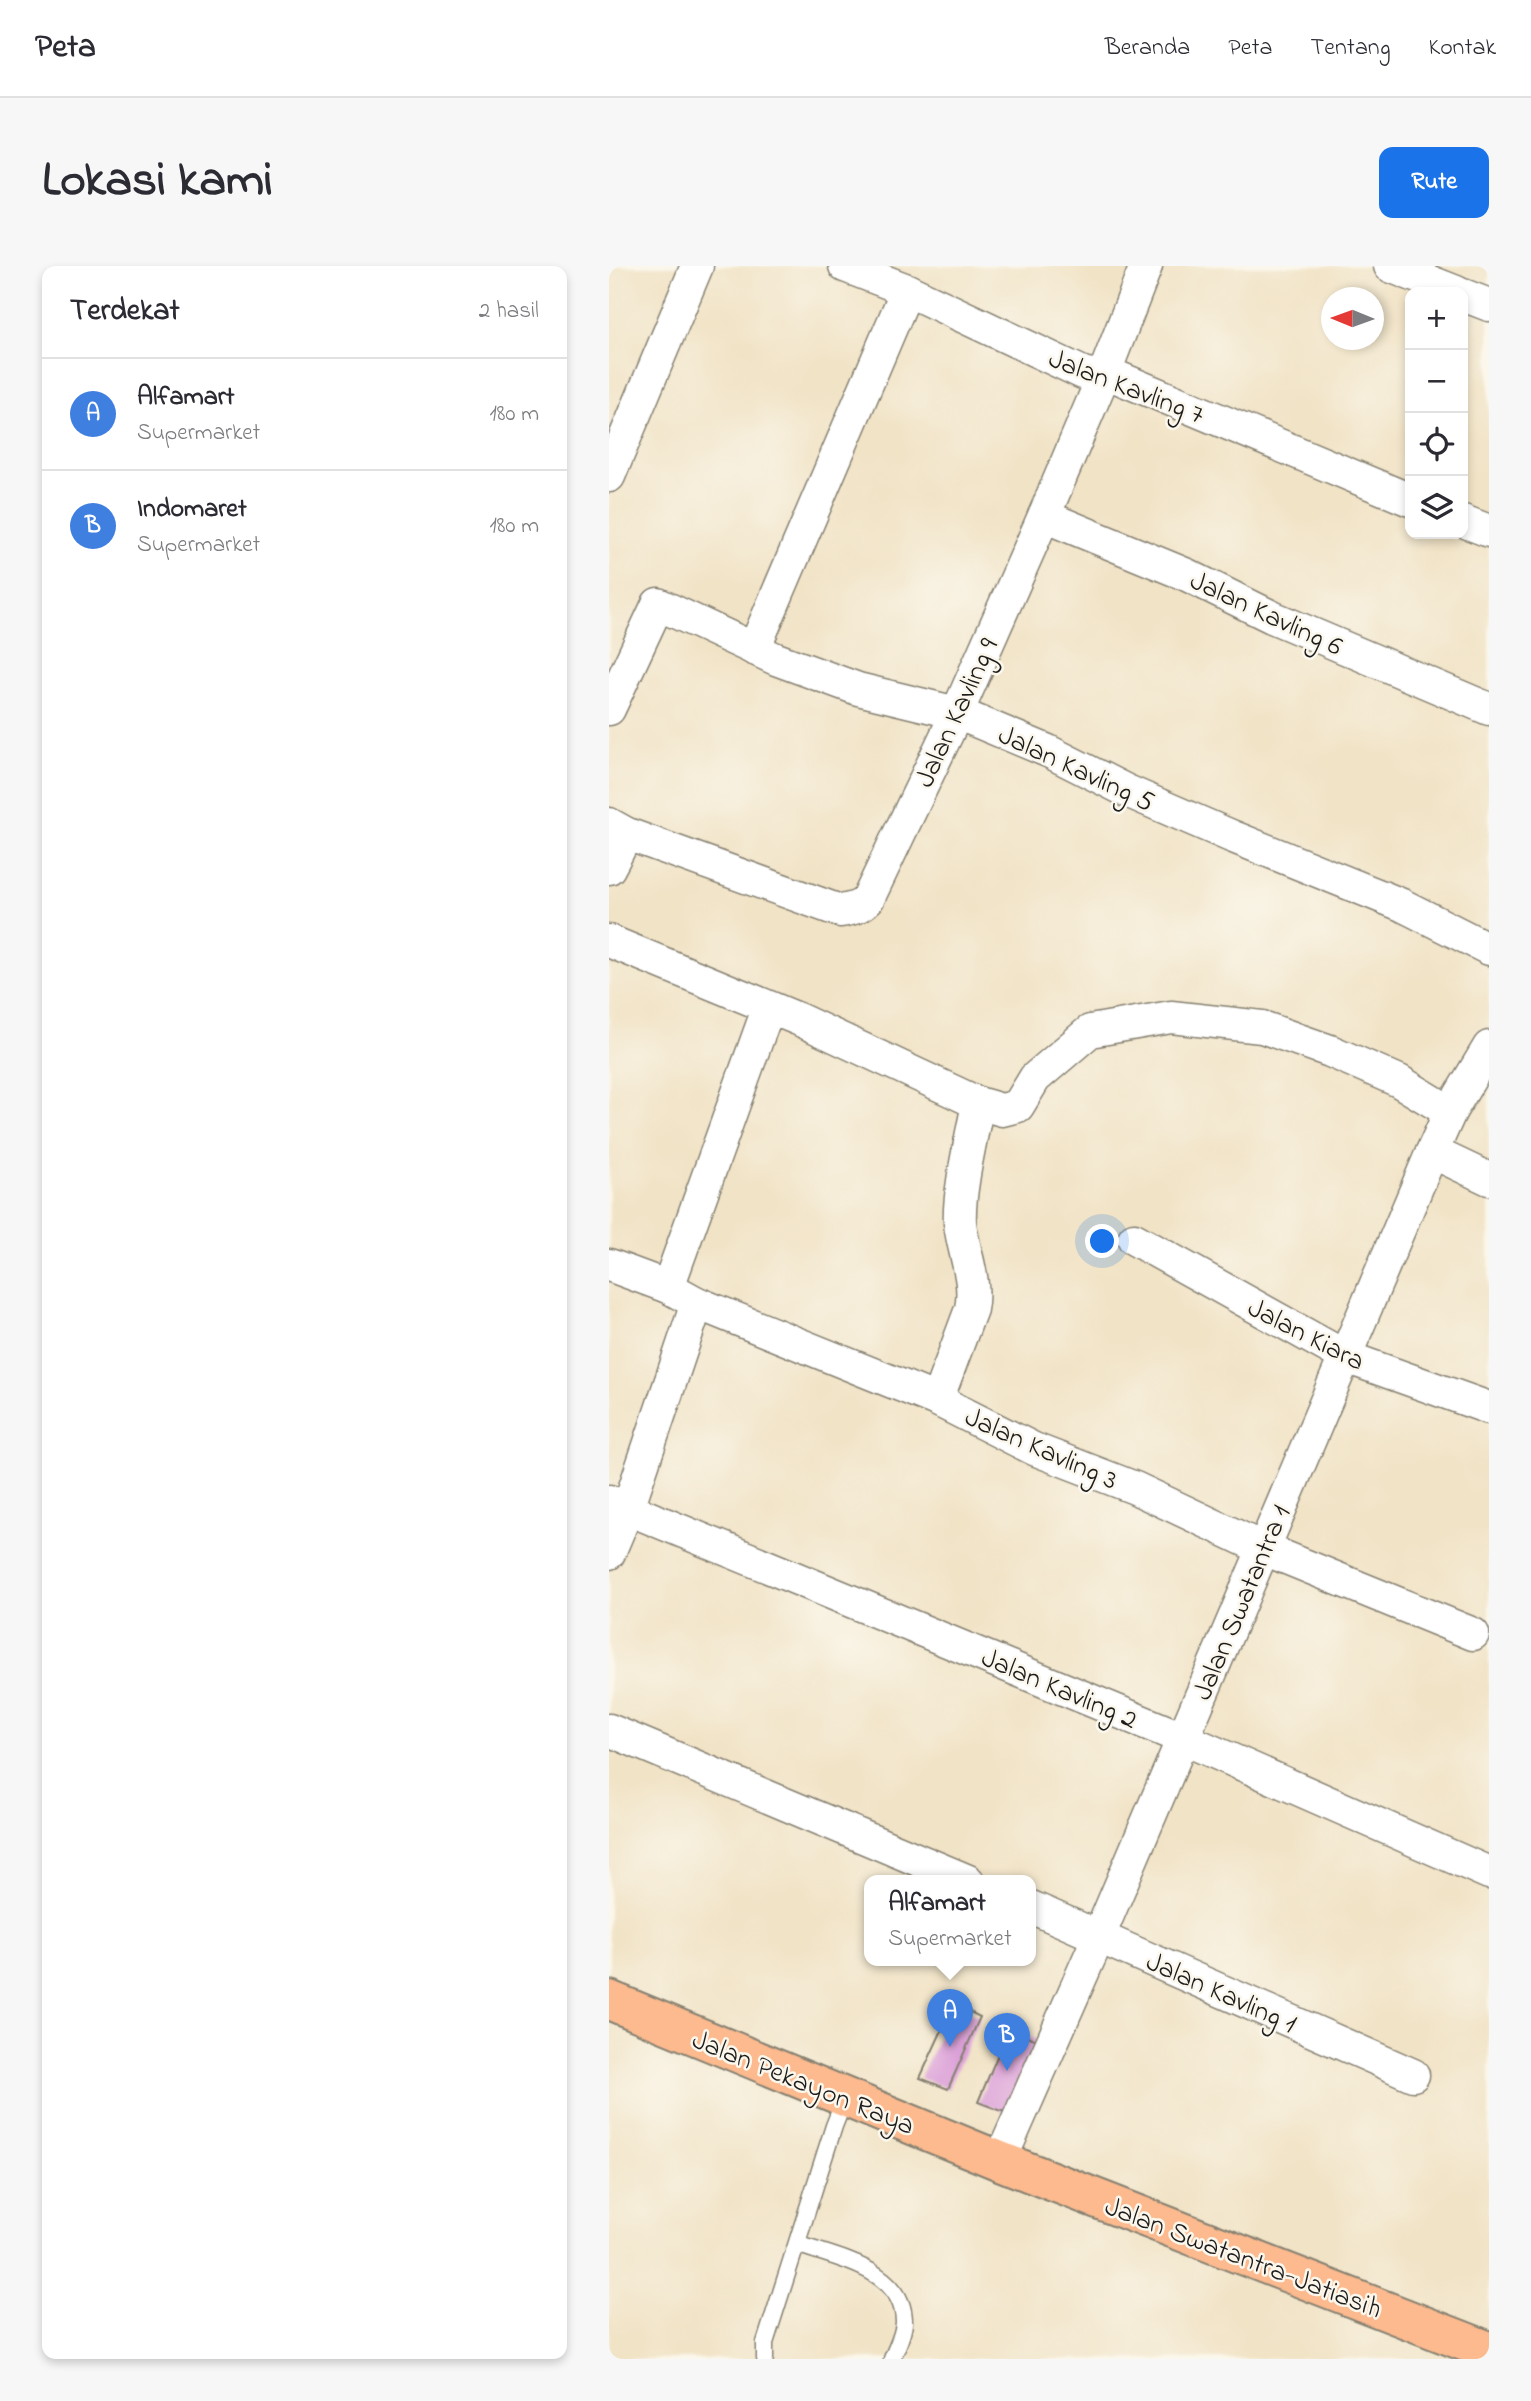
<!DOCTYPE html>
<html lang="id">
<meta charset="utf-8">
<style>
body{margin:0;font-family:"Indie Flower",sans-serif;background:#f7f7f7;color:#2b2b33}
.controls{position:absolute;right:21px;top:21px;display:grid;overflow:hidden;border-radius:14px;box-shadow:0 4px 10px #0003}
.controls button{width:63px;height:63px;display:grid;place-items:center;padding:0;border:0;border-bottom:2px solid #e1e1e2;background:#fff;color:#2b2b33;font:35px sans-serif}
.compass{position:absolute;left:712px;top:21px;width:63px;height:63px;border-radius:50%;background:#fff;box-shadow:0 4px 10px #0003;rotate:271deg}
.you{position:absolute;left:494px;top:976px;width:24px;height:24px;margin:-18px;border:5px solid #fff;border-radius:50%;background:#1a73e8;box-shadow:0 0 0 10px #1a73e833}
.badge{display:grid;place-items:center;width:46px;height:46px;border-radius:50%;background:#1a73e8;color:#fff;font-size:23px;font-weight:700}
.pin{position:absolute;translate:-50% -58px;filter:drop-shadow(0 2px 4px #0008)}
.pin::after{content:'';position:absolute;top:37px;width:24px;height:21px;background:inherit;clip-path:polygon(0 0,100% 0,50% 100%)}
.popup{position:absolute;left:255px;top:1609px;width:172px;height:91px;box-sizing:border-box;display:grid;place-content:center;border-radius:14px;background:#fff;filter:drop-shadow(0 2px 5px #0005);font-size:23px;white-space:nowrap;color:#7c7c81}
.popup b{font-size:26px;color:#2b2b33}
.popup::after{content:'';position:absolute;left:50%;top:100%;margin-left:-14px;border:14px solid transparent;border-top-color:#fff}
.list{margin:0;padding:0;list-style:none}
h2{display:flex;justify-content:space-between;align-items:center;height:91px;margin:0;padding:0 28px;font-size:30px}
h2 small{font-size:23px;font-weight:400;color:#7c7c81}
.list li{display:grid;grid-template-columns:46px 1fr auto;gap:21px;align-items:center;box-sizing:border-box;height:112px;padding:0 28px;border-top:2px solid #e1e1e2}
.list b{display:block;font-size:26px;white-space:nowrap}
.list p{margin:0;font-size:23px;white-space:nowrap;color:#7c7c81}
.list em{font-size:23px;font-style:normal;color:#7c7c81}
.icon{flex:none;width:38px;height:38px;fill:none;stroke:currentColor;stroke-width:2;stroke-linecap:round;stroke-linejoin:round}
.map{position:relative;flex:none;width:880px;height:2093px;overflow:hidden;border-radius:14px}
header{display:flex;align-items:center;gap:42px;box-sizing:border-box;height:98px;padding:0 35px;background:#fff;border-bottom:2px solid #e1e1e2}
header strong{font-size:33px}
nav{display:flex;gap:38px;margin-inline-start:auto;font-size:24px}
.intro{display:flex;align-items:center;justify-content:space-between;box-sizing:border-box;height:168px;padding:0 42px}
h1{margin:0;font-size:49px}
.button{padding:18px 32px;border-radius:14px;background:#1a73e8;color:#fff;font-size:24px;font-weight:700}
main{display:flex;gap:42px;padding:0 42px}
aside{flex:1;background:#fff;border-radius:14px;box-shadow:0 4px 10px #0003}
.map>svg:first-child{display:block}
</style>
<header>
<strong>Peta</strong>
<nav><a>Beranda</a><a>Peta</a><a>Tentang</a><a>Kontak</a></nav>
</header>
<div class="intro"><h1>Lokasi kami</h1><a class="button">Rute</a></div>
<main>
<aside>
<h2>Terdekat<small>2 hasil</small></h2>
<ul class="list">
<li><span class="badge" style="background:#3f7fe0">A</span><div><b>Alfamart</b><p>Supermarket</p></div><em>180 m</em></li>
<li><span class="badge" style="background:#3f7fe0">B</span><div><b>Indomaret</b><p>Supermarket</p></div><em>180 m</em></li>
</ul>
</aside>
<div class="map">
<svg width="880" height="2093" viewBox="0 0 880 2093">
<rect width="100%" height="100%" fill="#fbf7ec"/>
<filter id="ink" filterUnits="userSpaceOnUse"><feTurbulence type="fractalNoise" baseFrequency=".0143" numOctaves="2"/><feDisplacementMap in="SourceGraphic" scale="14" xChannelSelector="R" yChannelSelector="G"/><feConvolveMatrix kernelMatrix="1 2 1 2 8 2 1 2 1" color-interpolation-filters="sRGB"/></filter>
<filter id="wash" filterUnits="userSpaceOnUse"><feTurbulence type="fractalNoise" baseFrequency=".00686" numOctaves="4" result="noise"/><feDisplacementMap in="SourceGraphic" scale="28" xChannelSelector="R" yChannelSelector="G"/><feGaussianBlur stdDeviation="1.57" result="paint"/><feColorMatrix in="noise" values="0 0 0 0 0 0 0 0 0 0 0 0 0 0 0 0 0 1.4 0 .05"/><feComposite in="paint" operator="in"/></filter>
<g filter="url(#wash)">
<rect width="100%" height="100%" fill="#f1e3c6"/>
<g id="blocks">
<g fill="#db9fd8">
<polygon points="345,1738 371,1751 339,1823 311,1812"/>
<polygon points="400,1762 428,1774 398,1847 369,1836"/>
</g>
</g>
</g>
<g filter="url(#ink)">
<use href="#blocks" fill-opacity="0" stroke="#868071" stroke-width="2"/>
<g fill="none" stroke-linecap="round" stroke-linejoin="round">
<g stroke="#868071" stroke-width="19">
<g id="service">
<path d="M188 1978C228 1993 295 2003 295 2056 295 2068 287 2082 283 2093"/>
<polyline points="156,2093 156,2077 225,1860 236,1832"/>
</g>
</g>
<g stroke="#868071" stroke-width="35">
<g id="minor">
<polyline points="236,0 298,24 474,107 483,109 496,106 801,234"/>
<polyline points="781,0 847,26"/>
<polyline points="854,29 880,39"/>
<polyline points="0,210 88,0"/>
<polyline points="435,250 578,309 663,351 880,443"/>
<polyline points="854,255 880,265"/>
<polyline points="145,383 298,24"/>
<polyline points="0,443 49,338 167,393 249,423 348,447 439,485 518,525 622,570 793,639 880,683"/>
<path d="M0 558 18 568 231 645C243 643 250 642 259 633L348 447 435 250 496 106 537 0"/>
<polyline points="0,602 18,568"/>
<polyline points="0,675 189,753 369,837"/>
<polyline points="823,886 880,913"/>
<polyline points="525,973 737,1091 880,1142"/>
<polyline points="0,999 59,1021 88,1037 328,1134 425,1183 526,1222 653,1282 864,1368"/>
<polyline points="59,1021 159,743"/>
<path d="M328 1134 362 1043C368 1013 354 986 351 957 349 925 363 870 369 837L393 844 409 840 426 812 481 765 562 751 653 761 721 785 790 815 841 846"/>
<polyline points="0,1235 573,1472 880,1607"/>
<polyline points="0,1287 19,1242 88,1037"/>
<polyline points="0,1464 359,1615"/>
<polyline points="422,1641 804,1809"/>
<polyline points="391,1895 490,1670 823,886 841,846 880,781"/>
</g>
</g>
<g stroke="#868071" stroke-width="42">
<polyline id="primary" points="0,1734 391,1895 880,2085"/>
</g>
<use href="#service" stroke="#fff" stroke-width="16"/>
<use href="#minor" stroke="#fff" stroke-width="32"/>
<use href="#primary" stroke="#fcba8e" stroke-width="38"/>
</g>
</g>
<g text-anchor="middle" stroke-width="5" stroke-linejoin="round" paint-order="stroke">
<g font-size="28" fill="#1c1c1c" stroke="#fbf7ec">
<text transform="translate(518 119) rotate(21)" y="10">Jalan Kavling 7</text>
<text transform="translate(658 346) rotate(25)" y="10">Jalan Kavling 6</text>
<text transform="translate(346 446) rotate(-65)" y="10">Jalan Kavling 9</text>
<text transform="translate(468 501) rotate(25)" y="10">Jalan Kavling 5</text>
<text transform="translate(698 1067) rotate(27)" y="10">Jalan Kiara</text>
<text transform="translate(433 1181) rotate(24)" y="10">Jalan Kavling 3</text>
<text transform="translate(631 1336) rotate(-67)" y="10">Jalan Swatantra 1</text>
<text transform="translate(451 1421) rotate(23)" y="10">Jalan Kavling 2</text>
<text transform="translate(613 1725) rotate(24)" y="10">Jalan Kavling 1</text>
<text transform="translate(195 1815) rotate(22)" y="10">Jalan Pekayon Raya</text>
<text transform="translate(635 1990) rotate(21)" y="10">Jalan Swatantra-Jatiasih</text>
</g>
</g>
</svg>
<div class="controls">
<button>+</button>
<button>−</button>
<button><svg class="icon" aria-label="locate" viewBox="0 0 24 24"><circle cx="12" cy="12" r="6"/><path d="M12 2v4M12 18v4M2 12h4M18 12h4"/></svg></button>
<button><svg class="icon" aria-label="layers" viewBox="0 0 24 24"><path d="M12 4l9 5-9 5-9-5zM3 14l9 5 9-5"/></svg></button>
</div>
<svg class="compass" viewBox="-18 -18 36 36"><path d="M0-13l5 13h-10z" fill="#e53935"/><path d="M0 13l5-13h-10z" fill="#7c7c81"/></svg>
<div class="you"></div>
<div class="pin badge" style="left:341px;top:1781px;background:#3f7fe0">A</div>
<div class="popup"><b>Alfamart</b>Supermarket</div>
<div class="pin badge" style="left:398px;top:1805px;background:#3f7fe0">B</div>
</div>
</main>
